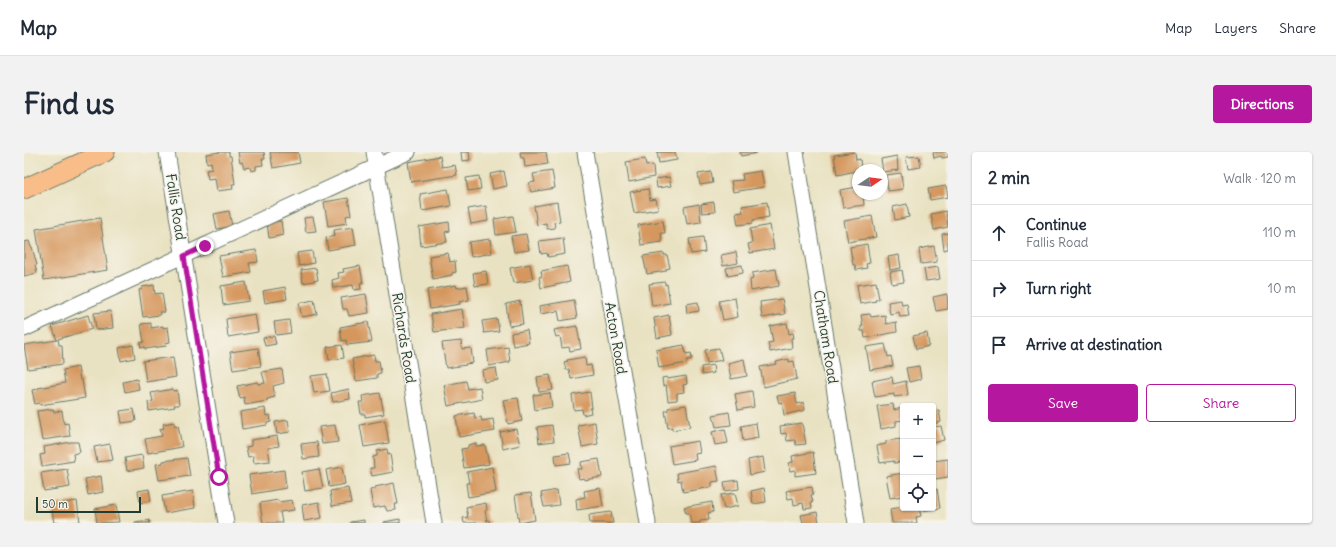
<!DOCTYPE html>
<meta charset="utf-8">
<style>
body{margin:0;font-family:Delius,sans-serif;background:#f2f2f3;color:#1f2937}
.controls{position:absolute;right:12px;bottom:12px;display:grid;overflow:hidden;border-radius:4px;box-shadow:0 1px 3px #0004}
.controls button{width:36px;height:36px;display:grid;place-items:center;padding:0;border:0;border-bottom:1px solid #e0e1e3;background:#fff;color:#1f2937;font:20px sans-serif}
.compass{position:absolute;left:828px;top:12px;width:36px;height:36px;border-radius:50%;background:#fff;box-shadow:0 1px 3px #0004;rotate:77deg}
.scale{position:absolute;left:12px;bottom:10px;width:105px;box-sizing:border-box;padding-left:4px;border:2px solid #1f3d34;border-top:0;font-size:11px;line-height:14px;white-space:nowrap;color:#1f3d34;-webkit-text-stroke:3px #f7f3e8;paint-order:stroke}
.stop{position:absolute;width:12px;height:12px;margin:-9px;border:3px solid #b5179e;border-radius:50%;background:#fff}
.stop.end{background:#b5179e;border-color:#fff;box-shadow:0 1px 4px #0008}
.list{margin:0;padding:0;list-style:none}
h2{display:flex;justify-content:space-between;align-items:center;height:52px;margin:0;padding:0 16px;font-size:17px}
h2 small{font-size:13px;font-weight:400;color:#747a83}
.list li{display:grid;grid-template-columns:26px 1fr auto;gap:12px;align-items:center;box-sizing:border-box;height:56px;padding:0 16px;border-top:1px solid #e0e1e3}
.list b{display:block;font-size:15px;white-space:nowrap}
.list p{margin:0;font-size:13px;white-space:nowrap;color:#747a83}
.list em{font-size:13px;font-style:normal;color:#747a83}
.actions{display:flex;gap:8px;padding:12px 16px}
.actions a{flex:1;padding:9px 0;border:1px solid #b5179e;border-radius:4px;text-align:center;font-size:14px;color:#b5179e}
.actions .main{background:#b5179e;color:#fff}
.icon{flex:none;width:22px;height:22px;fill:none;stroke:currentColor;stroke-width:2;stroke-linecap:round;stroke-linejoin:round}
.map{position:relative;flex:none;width:924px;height:371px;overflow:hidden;border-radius:4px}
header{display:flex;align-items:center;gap:24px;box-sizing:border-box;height:56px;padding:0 20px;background:#fff;border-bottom:1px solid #e0e1e3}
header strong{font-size:19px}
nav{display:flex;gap:22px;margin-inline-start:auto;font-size:14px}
.intro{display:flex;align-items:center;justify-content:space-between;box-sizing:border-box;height:96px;padding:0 24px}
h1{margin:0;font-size:28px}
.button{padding:10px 18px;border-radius:4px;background:#b5179e;color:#fff;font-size:14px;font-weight:700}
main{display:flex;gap:24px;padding:0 24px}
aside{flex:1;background:#fff;border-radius:4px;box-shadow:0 1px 3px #0004}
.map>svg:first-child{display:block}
</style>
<header>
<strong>Map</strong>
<nav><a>Map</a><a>Layers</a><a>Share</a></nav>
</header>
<div class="intro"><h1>Find us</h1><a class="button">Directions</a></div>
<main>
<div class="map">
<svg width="924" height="371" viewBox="0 0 924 371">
<rect width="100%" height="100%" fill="#f7f3e8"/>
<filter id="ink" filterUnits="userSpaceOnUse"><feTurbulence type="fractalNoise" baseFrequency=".025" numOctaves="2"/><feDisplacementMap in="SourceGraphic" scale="8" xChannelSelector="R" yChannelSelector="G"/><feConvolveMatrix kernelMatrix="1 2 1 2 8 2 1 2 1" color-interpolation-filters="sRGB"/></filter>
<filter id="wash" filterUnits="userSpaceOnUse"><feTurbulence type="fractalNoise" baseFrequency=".012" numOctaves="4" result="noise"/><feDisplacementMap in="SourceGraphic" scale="16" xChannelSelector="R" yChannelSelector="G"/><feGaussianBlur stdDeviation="0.9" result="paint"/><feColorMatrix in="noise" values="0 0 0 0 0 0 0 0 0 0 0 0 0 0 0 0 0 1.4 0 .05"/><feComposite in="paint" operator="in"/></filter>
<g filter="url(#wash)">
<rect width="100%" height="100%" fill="#e9e2c2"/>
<g id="blocks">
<g fill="#d5975d">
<polygon points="196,0 205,0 205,4 207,4 211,32 208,32 209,37 193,39 191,26 184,27 182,18 188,17 187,10 183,11 182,2"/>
<polygon points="214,0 240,0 241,7 238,7 239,13 232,14 232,18 227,19 226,15 220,16 218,10 216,11"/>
<polygon points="246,0 274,0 276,11 249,16"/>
<polygon points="437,0 445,0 446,8 438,9"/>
<polygon points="496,0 522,0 524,12 501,15 500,6 497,6"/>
<polygon points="633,0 651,0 653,8 635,11"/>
<polygon points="716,0 732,0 733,1 717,4"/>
<polygon points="831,0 832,8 836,7 837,18 813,23 810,3"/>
<polygon points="909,0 924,0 924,5 918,6 917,4 910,6"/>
<polygon points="416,4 418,15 431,13 433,23 387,30 384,10"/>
<polygon points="873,4 874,18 859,20 857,7"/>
<polygon points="895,4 897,15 884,17 882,5"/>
<polygon points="621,7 622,14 629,13 630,25 605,30 602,10"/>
<polygon points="480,19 483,34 469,37 466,22"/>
<polygon points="528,19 531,36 507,40 505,31 511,30 509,22"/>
<polygon points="737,19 740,35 709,40 707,29 719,28 718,22"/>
<polygon points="687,20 689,31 676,33 674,22"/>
<polygon points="877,21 879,37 864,39 862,23"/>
<polygon points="455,24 457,37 444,39 442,26"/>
<polygon points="645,25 647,34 633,36 632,27"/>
<polygon points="922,34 924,45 906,48 904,37"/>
<polygon points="834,35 834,42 842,42 839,43 840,53 819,56 816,38"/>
<polygon points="424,37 427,54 398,59 396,42"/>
<polygon points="624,37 626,48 632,47 634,57 610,61 606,40"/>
<polygon points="324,46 327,63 322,64 323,71 304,74 300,50"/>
<polygon points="533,50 536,69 530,70 531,76 523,77 522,71 513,73 510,54"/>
<polygon points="690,50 691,60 678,61 677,52"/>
<polygon points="743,50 745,65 729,68 729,71 714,73 712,61 719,60 718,54"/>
<polygon points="675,52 677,70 663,72 660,55"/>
<polygon points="883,52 885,65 871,68 869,55"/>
<polygon points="462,54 464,69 447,72 444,57"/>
<polygon points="205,59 208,74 193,77 190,62"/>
<polygon points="922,59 924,75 910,78 907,62"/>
<polygon points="489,64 492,80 472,83 470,67"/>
<polygon points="848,64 852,85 824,90 820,69"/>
<polygon points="289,65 292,79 282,80 280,66"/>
<polygon points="76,66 84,118 20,128 12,77"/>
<polygon points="257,69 259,83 245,86 243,71"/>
<polygon points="639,69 641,81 637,81 638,90 617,93 614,73"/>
<polygon points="425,70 426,79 421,80 423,90 397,94 395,75"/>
<polygon points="746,73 750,97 726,101 724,92 728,91 726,77"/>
<polygon points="329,75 332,93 304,98 302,86 311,84 310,78"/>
<polygon points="924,81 924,97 920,98 918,82"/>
<polygon points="502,82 505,98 490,100 487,84"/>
<polygon points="679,85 681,100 667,102 665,87"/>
<polygon points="539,86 541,102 524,105 523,101 517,102 515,89"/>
<polygon points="466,87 468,101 447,105 445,90"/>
<polygon points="5,89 7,95 8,95 13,113 11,113 13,121 0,124 0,90"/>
<polygon points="843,92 846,111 842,112 843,116 832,118 831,113 829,113 826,95"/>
<polygon points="910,94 913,110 897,112 895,97"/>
<polygon points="232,98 234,110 225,111 227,120 199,125 195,104"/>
<polygon points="288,99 290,111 275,114 273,101"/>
<polygon points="712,100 714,111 699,114 697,103"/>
<polygon points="424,101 426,110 431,109 432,120 428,121 428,123 409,127 405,104"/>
<polygon points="640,101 640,103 643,103 646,116 642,117 642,119 623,122 619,104"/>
<polygon points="875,103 877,116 866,118 864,105"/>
<polygon points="506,112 509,128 489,131 486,116"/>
<polygon points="718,113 719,121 704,124 702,116"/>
<polygon points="336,114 339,131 336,131 337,137 330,138 329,133 309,136 308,128 315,126 314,121 320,120 319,117"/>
<polygon points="543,114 546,130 517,136 515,125 518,124 517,119"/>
<polygon points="914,115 916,127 902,129 900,117"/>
<polygon points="292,116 294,128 279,131 277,118"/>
<polygon points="752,117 755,134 727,139 726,128 729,127 728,121"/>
<polygon points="878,118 880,130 868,132 866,120"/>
<polygon points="462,119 464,132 451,134 449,121"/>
<polygon points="222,130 225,149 199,153 197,134"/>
<polygon points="641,130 641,133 643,132 646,151 628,154 625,132"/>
<polygon points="852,130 855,147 851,148 852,149 836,152 833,133"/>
<polygon points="130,133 131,142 138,141 141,160 135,160 136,163 119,165 115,138 118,137 118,135"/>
<polygon points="432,133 433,136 443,134 445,148 435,150 436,152 406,157 403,138"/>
<polygon points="261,135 263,147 241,151 239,139"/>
<polygon points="342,142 345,161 325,164 323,157 319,157 317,146"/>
<polygon points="923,142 924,157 912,159 909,145"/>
<polygon points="711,146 714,165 699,168 695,149"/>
<polygon points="758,147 761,162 738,166 736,150"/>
<polygon points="290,148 293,162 278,165 275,151"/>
<polygon points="550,148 553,166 536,169 534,159 516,162 515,154"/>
<polygon points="877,148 878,153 883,152 885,164 876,165 875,160 866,162 864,150"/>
<polygon points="496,149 499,172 485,174 482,152"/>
<polygon points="674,150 675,159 663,161 662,152"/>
<polygon points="438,157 441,176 410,180 407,162"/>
<polygon points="87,159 89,176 72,178 70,161"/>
<polygon points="231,162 234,180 204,185 202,167"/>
<polygon points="846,162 847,165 861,163 862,172 872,170 873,180 841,186 840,179 837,179 837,174 839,174 837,163"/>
<polygon points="64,163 68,177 34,187 35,193 38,193 39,212 4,217 0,193 33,188 28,174"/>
<polygon points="645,163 648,183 633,186 630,166"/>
<polygon points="473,167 475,179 460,181 458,169"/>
<polygon points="265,168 267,181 252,183 250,170"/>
<polygon points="344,170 348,190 323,193 322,188 318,189 316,175"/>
<polygon points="127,171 127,176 139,174 139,176 144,175 146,190 141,191 142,194 121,197 121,195 117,196 116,191 120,190 117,172"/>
<polygon points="763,171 765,182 769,181 770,186 767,186 768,196 746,200 744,191 749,190 746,174"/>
<polygon points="553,174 557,197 546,199 545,195 538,196 536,184 532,185 530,178"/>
<polygon points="503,178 505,191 489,194 487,181"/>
<polygon points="903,181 905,194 892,197 889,184"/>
<polygon points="250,184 252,192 241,194 239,186"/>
<polygon points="437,189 438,197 447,196 449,211 441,212 442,213 422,216 418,191"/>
<polygon points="861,192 864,205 867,204 869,214 846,218 842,195"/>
<polygon points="109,193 111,206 97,209 95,196"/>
<polygon points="318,193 320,206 305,208 303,195"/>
<polygon points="660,193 662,202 667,201 668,207 663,208 663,211 635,216 632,198"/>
<polygon points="484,195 486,210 465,214 463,198"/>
<polygon points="234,196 237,214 209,218 206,200"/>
<polygon points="695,196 698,208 683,211 681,198"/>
<polygon points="350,203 351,209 355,209 357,221 353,222 353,226 332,229 328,207"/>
<polygon points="149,205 152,225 122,230 119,209"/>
<polygon points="561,205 562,214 567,213 569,223 547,227 545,217 542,218 540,210 544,209 543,208"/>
<polygon points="720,207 723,224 707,227 704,211"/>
<polygon points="765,207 765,210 770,209 773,227 740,235 736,215 753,212 752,210"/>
<polygon points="689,213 690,221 678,223 677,215"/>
<polygon points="895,214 897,227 885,230 882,216"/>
<polygon points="54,215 56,228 58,228 61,246 16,253 15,251 11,252 8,238 15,237 14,236 41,231 39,218"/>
<polygon points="472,216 474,228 460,230 458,218"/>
<polygon points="258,217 260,231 249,234 251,245 243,247 243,249 221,253 220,245 216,246 213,234 233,230 234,232 241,231 238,220"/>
<polygon points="303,222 306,239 290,241 287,224"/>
<polygon points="526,223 529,238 515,240 513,225"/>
<polygon points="662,224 663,232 659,233 660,240 653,241 653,248 644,249 642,233 639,234 638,226 643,225 643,227"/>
<polygon points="868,225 869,232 882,229 884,243 870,245 870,242 851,245 848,229"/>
<polygon points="113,227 115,237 101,240 99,230"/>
<polygon points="442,229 444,237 456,235 458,247 424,254 420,233"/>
<polygon points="149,237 149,239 153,238 155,253 150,253 151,255 125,259 124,250 129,249 127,241"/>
<polygon points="325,237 326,247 309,250 307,241"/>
<polygon points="728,239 730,255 714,258 711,242"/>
<polygon points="566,240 568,256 566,256 567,261 559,263 558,257 550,258 548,243"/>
<polygon points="356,241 360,262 341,265 341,262 337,262 335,250 339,250 338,244"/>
<polygon points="526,241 528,255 511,258 509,243"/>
<polygon points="771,241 773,252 780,250 781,258 760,263 758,250 755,251 753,244"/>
<polygon points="494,246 498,269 484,272 479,248"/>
<polygon points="869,252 870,258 878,256 879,268 872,269 872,274 857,277 853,254"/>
<polygon points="662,253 666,275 648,278 648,275 644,276 641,259 644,258 644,256"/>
<polygon points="241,256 242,264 246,263 247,270 243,271 243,273 218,277 216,260"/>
<polygon points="29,257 30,260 38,259 40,272 44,271 46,284 18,288 13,259"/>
<polygon points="110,257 112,269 98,271 96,259"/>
<polygon points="915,258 917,270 909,272 909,259"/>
<polygon points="705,260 707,273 692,275 689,263"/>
<polygon points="450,261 451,266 457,265 458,269 469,267 471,279 435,285 432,264"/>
<polygon points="264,268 266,280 253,282 251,270"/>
<polygon points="361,268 365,291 340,295 336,273"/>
<polygon points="150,270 151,274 154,273 158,295 124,301 121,287 138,284 136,277 140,276 139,272"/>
<polygon points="571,270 574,292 558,295 554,273"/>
<polygon points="732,271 734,286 719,289 717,274"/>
<polygon points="778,271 782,292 772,293 771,288 763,289 762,281 757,282 756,274"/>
<polygon points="311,273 314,290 298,292 295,275"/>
<polygon points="528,273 530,289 515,291 513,275"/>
<polygon points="917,274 920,288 909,291 909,275"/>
<polygon points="492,277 496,293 479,297 476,280"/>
<polygon points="701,277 704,291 691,293 688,280"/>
<polygon points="253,284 255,294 244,296 246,309 230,311 229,304 224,305 222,295 227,294 227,288"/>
<polygon points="877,287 876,289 879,288 879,310 870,311 870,309 856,311 853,294 862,292 862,289"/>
<polygon points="674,289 676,301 671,302 672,308 648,312 645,294"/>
<polygon points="47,290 54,290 56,300 49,302 50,309 18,314 16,303 21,302 20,295"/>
<polygon points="293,290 295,305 279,307 277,292"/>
<polygon points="452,291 452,294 461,293 465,312 440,316 437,297 444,296 444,293"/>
<polygon points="86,292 89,308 73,310 70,295"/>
<polygon points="363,297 364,303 366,302 369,320 348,324 346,316 350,316 349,305 353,304 353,299"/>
<polygon points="789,300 792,321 771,324 771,318 766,319 765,311 769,310 768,304"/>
<polygon points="545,301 547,311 532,313 531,303"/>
<polygon points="118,303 120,316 103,319 101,306"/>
<polygon points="739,305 741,320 726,323 724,308"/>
<polygon points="163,306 166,324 135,328 132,312 139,311 139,309"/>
<polygon points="575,307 578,325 560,328 560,326 555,327 553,317 558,317 557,310"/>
<polygon points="924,307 924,325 911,327 909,309"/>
<polygon points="692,314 695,329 688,330 688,335 659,340 657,328 654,329 653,321"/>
<polygon points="318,315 321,332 305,335 302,318"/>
<polygon points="468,315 472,340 444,345 442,331 445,331 443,320"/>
<polygon points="43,317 46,335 20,339 17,321"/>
<polygon points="295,317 299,336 281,339 278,320"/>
<polygon points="260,318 262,336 228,342 225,323"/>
<polygon points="879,321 879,344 866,346 862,324"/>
<polygon points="77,324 79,340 64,343 61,327"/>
<polygon points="714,328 715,337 701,339 700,330"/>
<polygon points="370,331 374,352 371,352 372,358 363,359 361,354 349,356 346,338 351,337 351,335"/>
<polygon points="788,335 789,342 787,343 789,350 787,350 788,356 780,357 779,351 770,353 769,346 764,347 762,339"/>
<polygon points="324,336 327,351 308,354 306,339"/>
<polygon points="576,336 579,354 553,358 552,347 561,345 560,339"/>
<polygon points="740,336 742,350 729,352 727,339"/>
<polygon points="125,337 127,349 116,351 114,339"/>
<polygon points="913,337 916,356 898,359 898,356 909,356 909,338"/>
<polygon points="533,338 535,353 520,355 517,341"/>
<polygon points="169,339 171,356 141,361 138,344"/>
<polygon points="507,341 511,368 495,371 491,343"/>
<polygon points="711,341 714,354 700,357 697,343"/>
<polygon points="254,348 255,350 268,348 270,358 256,360 258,371 239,371 236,351"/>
<polygon points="53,349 56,370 30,371 27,353"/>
<polygon points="295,350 298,366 280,369 278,353"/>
<polygon points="688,350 689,360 684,361 685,368 676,369 676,371 667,371 665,361 662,361 660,355"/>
<polygon points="462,351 463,358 461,359 463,369 465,368 466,371 440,371 439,366 444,365 442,355"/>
<polygon points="92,353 95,370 73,371 71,357"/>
<polygon points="879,355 879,356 895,356 897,364 892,365 893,371 868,371 866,357"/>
<polygon points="587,360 589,371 566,371 565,363"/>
<polygon points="793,360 795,371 779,371 777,363"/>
<polygon points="376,367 376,371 360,371 360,370"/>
<polygon points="125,368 126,371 111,371 111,370"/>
<polygon points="340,368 340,371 326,371 326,370"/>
</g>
</g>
</g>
<g filter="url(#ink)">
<use href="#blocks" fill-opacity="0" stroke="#676" stroke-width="1"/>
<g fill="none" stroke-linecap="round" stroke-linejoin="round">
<g stroke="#676" stroke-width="17">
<g id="minor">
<polyline points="143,0 202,371"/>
<polyline points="350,0 410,371"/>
<polyline points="561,0 624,371"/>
<polyline points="772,0 832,371"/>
<polyline points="0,177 384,0"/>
</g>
</g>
<g stroke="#676" stroke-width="21">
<polyline id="major" points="0,37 81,0"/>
</g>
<use href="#minor" stroke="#fff" stroke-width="15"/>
<use href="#major" stroke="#f8bd89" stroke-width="19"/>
</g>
</g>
<g fill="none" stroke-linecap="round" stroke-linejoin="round" filter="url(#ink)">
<polyline stroke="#b5179e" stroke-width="5" points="181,94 160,104 195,325"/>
</g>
<g text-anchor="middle" stroke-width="3" stroke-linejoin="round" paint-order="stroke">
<g font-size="14" fill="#1f3d34" stroke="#f7f3e8">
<text transform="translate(152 55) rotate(81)" y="5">Fallis Road</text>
<text transform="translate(802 185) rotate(81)" y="5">Chatham Road</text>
<text transform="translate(380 186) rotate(81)" y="5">Richards Road</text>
<text transform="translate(592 186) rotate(80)" y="5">Acton Road</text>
</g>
</g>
</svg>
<div class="controls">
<button>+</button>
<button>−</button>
<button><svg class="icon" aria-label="locate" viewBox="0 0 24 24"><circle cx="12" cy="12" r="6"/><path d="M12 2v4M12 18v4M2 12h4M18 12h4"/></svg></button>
</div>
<svg class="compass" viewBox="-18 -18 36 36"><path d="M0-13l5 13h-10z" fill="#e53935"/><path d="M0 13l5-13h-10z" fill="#747a83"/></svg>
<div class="scale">50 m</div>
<div class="stop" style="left:195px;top:325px"></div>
<div class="stop end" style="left:181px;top:94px"></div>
</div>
<aside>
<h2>2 min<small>Walk · 120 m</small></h2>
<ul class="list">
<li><svg class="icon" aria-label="ahead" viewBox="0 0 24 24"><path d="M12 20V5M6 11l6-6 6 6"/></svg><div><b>Continue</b><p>Fallis Road</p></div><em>110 m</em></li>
<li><svg class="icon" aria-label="right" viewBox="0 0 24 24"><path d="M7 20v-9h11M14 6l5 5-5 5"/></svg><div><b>Turn right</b></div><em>10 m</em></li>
<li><svg class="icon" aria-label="arrive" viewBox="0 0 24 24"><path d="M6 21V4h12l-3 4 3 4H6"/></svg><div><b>Arrive at destination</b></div></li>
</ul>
<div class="actions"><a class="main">Save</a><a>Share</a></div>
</aside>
</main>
